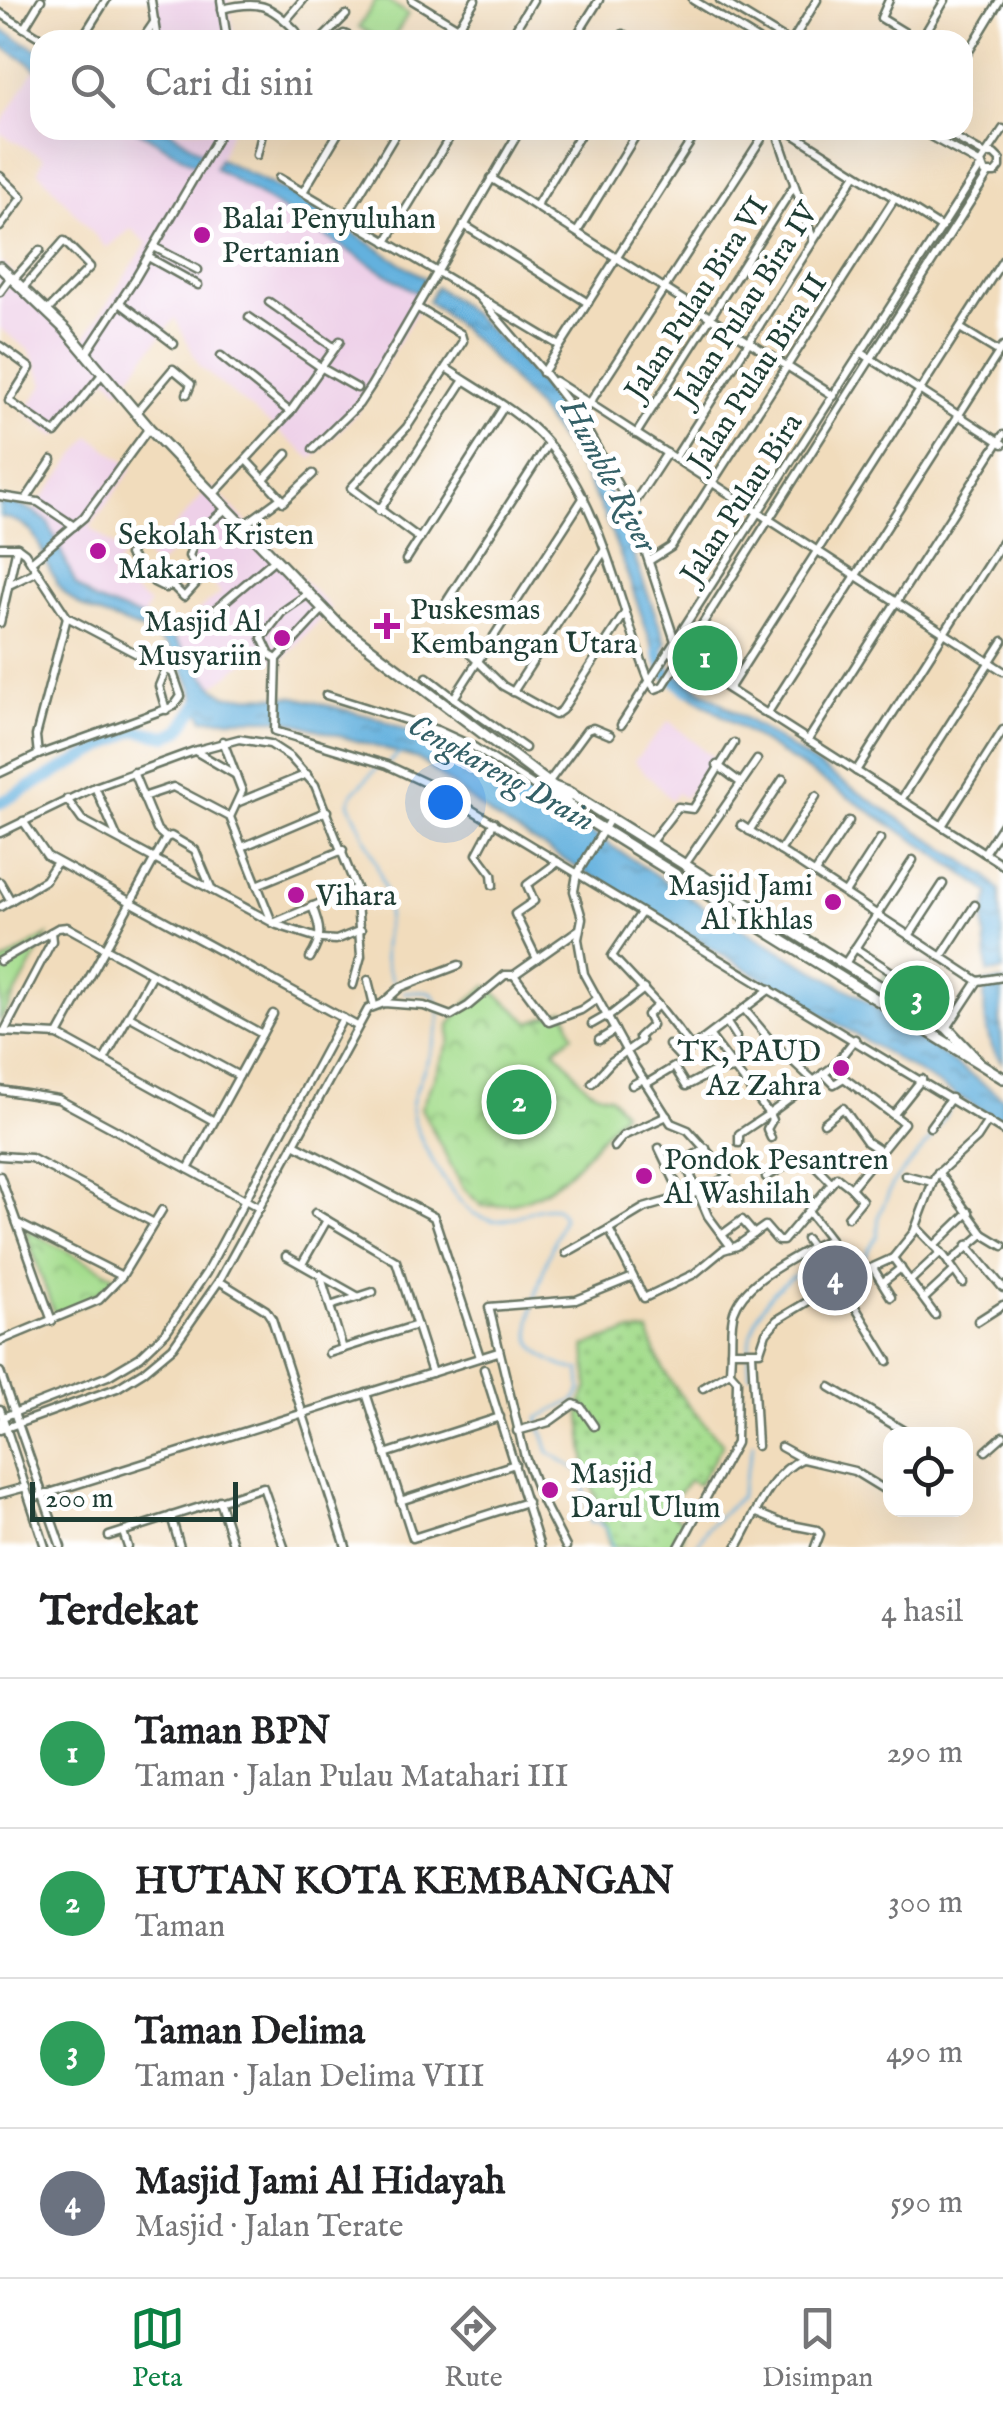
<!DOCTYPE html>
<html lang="id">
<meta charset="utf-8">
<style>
body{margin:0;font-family:"IM FELL English",serif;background:#f2f2f2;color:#202124}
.controls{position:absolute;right:30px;bottom:30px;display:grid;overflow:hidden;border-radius:20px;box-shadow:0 10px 40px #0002}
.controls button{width:90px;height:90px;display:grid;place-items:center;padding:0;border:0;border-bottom:2px solid #e0e0e0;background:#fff;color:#202124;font:50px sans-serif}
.scale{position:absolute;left:30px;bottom:25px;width:208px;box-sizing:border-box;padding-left:10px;border:5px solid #1f3d34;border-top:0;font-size:28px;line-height:35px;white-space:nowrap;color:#1f3d34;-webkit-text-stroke:8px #fff;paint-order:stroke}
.you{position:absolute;left:445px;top:802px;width:35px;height:35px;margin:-25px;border:8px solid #fff;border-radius:50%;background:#1a73e8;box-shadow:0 0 0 15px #1a73e833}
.badge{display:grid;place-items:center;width:65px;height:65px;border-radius:50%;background:#0b8043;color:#fff;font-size:32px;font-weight:700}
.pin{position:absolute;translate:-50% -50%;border:5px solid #fff;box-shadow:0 2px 10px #0006}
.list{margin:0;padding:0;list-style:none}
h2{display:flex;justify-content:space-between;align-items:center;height:130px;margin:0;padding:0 40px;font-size:42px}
h2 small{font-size:32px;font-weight:400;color:#757577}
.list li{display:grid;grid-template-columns:65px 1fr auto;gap:30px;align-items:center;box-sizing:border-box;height:150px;padding:0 40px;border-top:2px solid #e0e0e0}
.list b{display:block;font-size:38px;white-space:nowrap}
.list p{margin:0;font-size:32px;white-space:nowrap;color:#757577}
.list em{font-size:32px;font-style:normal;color:#757577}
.icon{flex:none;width:55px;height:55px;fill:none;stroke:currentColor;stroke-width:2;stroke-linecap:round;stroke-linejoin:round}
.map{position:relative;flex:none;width:1003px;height:1547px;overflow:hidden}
.search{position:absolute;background:#fff;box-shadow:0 10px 40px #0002;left:30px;right:30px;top:30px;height:110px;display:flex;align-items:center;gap:25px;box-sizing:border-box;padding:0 35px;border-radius:30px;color:#757577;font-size:38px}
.sheet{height:730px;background:#fff}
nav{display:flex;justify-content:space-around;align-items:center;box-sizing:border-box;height:140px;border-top:2px solid #e0e0e0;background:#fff;font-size:28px;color:#757577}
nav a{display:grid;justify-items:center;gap:5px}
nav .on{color:#0b8043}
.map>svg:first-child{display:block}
</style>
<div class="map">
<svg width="1003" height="1547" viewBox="0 0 1003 1547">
<defs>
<pattern id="grass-dots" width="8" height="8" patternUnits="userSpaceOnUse" patternTransform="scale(2.5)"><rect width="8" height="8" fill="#a5dd8e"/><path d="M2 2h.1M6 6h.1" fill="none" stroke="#86b475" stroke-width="1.8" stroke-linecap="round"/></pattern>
<pattern id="park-crowns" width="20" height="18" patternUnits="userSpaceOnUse" patternTransform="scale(2.5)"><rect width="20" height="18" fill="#a5dd8e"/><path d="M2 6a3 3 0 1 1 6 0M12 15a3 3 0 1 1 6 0" fill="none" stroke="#86b475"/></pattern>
<pattern id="water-ripples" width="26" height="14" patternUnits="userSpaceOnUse" patternTransform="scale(2.5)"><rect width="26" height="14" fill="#64b1de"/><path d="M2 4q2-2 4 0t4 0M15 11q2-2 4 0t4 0" fill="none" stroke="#5291b5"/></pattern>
</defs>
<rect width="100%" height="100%" fill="#fff"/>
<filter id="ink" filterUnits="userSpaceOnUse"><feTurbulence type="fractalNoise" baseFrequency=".01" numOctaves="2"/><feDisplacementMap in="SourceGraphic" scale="20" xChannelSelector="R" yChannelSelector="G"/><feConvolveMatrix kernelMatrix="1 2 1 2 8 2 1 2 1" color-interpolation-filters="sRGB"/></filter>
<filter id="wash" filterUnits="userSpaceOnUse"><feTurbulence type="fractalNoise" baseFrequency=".0048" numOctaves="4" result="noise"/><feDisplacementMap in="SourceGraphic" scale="40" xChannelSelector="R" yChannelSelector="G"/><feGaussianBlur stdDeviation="2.25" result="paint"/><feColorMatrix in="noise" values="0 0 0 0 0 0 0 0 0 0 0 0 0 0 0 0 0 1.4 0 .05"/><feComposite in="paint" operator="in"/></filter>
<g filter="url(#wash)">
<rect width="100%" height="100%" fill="#f1dcbc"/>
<g fill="#eed0e8">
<polygon points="155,0 228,0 235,40 148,40 157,9"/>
<polygon points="39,62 40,130 231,130 219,163 424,292 415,314 358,411 312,459 200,367 175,318 119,390 107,377 56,437 25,412 44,384 30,351 0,328 0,261 83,340 147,243 131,229 106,248 38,171 44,158 0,133 0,126"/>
<polygon points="90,436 133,468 90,527 124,554 112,575 149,604 143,618 95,601 75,585 48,522 33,511"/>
<polygon points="211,486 331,608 277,665 265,648 213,686 175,640 179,636 175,632 186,623 185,620 221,593 177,547 156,567 147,557"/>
<polygon points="669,721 716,760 684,798 677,793 671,800 634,761"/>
</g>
<path fill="url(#grass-dots)" stroke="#628d61" stroke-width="2.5" d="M629 1332H649C659 1376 692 1411 723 1444L698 1485 689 1480 666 1509 686 1524 679 1547H610L586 1464 580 1406 588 1387 585 1346Z"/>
<g fill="url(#park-crowns)" stroke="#628d61" stroke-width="2.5">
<polygon points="48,935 0,1022 0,964"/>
<polygon points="888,971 953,1012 947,1023 880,983"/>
<path d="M487 986 530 1022 565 1010 573 1035 554 1050C579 1069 576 1091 610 1096L623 1112C579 1160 554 1207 482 1206L463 1188 421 1108 450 1041V1025L470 999Z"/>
<polygon points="25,1229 116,1277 89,1301 55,1316"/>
</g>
<polygon fill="#a5dd8e" stroke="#628d61" stroke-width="2.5" points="376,0 386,0 408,14 392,40 381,40 359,27"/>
<g fill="url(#water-ripples)" stroke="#427789" stroke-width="2.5">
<polygon points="0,29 40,51 40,73 31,64 0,45"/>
<polygon points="137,130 169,130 206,155 201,164 196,165"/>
<polygon points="220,159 295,196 426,279 417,293 215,168"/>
<path d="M436 287C493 325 544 384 580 441 595 466 608 492 624 516L623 527 666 643 657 659C638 608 623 555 600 507 564 431 494 352 428 301Z"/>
<path d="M9 502 33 511 48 522 76 585 95 601 143 618 167 631 213 686 226 696 295 697 380 719 456 751 513 781 704 907 861 997 1003 1098V1123L493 817 418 759 282 719H203C195 696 186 668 169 649 141 618 89 623 61 589 37 558 46 523 0 517V505Z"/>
<polygon points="680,676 987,876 1000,891 1003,971 988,973 984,919 990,893 928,849 675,685"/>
<path d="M1003 981 1000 1019 1003 1063C984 1045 983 1007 985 983Z"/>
</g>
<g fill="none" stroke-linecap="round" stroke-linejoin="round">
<g stroke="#64b1de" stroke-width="2.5">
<polyline points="388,763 401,752"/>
<path d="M381 764 352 794 349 803C360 825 384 877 387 900 392 936 372 946 395 985"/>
<path d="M404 992H430C458 1017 415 1075 412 1106 409 1127 452 1199 470 1211 475 1215 485 1219 491 1220 515 1224 531 1204 557 1208L563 1217C553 1246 525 1309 531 1338 534 1356 564 1369 580 1370L581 1390 575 1400 538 1418 549 1452 581 1472 591 1523 597 1522 607 1529 612 1547"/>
<path d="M750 1375C743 1326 767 1281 816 1267 832 1262 847 1265 862 1261L877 1236 879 1215 893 1183 928 1143 959 1093"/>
<polyline points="696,1547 708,1527 740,1497 754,1443"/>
</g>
<g stroke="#64b1de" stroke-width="12">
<polyline points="658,651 665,671 687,690"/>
<polyline points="0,803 135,730 167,736 180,730 206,693"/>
</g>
</g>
</g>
<g filter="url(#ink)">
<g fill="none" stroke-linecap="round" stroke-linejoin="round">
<g stroke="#687564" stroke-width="11">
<g id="minor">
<polyline points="151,0 157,40"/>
<polyline points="221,0 227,40"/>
<polyline points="412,0 478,40"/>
<polyline points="693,0 758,40"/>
<polyline points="720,0 786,40"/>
<polyline points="889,0 881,18 917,40"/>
<path d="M222 9C258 0 270 4 296 31L297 40"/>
<polyline points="0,13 44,40"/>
<polyline points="286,20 303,0"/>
<polyline points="24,28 41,0"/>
<polyline points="458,28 475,0"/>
<polyline points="623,34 634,40"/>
<polyline points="81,40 106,0"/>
<polyline points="142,40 155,21"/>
<polyline points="321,40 346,15"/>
<polyline points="336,40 344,34 358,40"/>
<polyline points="509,40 533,0"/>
<polyline points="574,40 599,0"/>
<polyline points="793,40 817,0"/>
<polyline points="921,40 945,0"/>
<polyline points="963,61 1000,0"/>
<polyline points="627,130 636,135"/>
<polyline points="776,130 813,239"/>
<polyline points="787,130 942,228"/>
<polyline points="919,130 981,164"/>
<polyline points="942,130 986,155"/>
<polyline points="987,154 994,154 1000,160 1000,167 995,173 985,173 981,162 1003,129"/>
<polyline points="257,155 263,130"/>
<polyline points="0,176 22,197 0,227"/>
<polyline points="279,178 478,296 547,376 580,418 631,508 675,641 686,650"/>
<polyline points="491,178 834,396"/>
<polyline points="303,192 340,130"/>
<polyline points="536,206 583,130"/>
<polyline points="345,218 398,130"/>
<polyline points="464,225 588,303"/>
<polyline points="577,232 639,130"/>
<polyline points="386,242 454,130"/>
<polyline points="154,247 198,270"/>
<polyline points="148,257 198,285"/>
<polyline points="14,279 40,250"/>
<polyline points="23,288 64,241 90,267 47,311"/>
<polyline points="0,292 11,277"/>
<polyline points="480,298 560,346"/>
<polyline points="269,302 335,348"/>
<polyline points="120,303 174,344"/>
<polyline points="418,308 461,334 463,341 407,427 351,488 420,539"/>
<polyline points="249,317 322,368 357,388"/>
<polyline points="960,328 999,352"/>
<polyline points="0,346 30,368 9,401 55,433 103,373"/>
<polyline points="87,352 135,279 222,130"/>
<polyline points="862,353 1003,444"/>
<polyline points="221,356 290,412"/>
<path d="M446 368C477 389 522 413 546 441 604 509 617 600 649 680"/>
<polyline points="543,373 698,130"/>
<polyline points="555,381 1003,671"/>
<polyline points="136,413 173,369 191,384 187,394"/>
<polyline points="580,418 767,130"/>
<polyline points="636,434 794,186"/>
<polyline points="313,449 359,404 371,386 520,130"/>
<polyline points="675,458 856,174"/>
<polyline points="247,461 281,498"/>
<polyline points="264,479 287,454"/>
<polyline points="214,494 290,412 340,341"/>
<polyline points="0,496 38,502 74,526"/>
<polyline points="26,499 52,460"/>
<polyline points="631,508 667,453"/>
<polyline points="379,511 464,380"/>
<polyline points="244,525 281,498 283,502 313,474"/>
<polyline points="139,536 129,555 154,582 166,588 172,585 184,597 204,575 189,556 197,533 227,508"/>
<polyline points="0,547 17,547 25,553 67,617 173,673 181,696 174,706 38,755 0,773"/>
<polyline points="406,560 503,408"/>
<polyline points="649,561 671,547 895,198"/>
<polyline points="31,562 84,517 149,428"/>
<polyline points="11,584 37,571"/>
<polyline points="445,604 548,444"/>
<polyline points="217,608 275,559"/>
<polyline points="323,609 277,659 275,731 387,765 434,787 1003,1131"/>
<polyline points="0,623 17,547"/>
<polyline points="458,642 503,686 555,715 562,710 625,613"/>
<polyline points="669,651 1003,865"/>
<polyline points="277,659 270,655 262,638 282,612 308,594"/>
<polyline points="166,669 159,686 166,710"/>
<polyline points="427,677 454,698"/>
<polyline points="650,682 655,689 663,686 988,174"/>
<polyline points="729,689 1003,260"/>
<polyline points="513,692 604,551"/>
<polyline points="326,695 437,730 474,747 547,794 561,798"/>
<polyline points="767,714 1003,346"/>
<polyline points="621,725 981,166"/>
<polyline points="808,740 1003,435"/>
<polyline points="223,741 242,791 230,817"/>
<polyline points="525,748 454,698 584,497"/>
<polyline points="195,751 236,775"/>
<polyline points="38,755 36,736 67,617"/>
<polyline points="717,765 741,783"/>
<polyline points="856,771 1003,541"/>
<polyline points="133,772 157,830 166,838 171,836 195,850 212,890"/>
<polyline points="548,783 587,730 593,728 610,735"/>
<polyline points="95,787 117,837"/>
<polyline points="143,797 173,787 230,817 272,922"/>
<polyline points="67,799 82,820 277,925 321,939 336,940 361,930"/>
<polyline points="901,800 1003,641"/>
<polyline points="239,802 307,774"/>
<polyline points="610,819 577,874 574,891 582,918 578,939 584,974 634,1065 671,1123 688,1130 726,1172 727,1177 699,1192 644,1208 609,1229 644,1298 694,1274 723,1250 737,1246 765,1226 778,1241 783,1241 837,1177 851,1188 904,1123 844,1078 834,1084 823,1073"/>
<polyline points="23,821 47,856 357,1026"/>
<polyline points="741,825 978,981 1003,977"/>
<polyline points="942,826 1003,730"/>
<polyline points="749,831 783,779"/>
<polyline points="0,833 95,787 194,751 239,739 270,744 290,757 315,785 356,888 361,956 353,985"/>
<polyline points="651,842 678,807 693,809 734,743"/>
<polyline points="242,847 327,811"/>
<polyline points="780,851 816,796"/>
<polyline points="984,853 1003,824"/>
<polyline points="686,863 757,760"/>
<polyline points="815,873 849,821"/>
<polyline points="0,882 11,901"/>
<polyline points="257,885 343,850"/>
<polyline points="493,885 492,874 477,854 494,822"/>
<polyline points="845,893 880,839"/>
<polyline points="0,907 45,880 57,862"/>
<polyline points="273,923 356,888"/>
<polyline points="909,936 943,884"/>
<polyline points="855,948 956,1014"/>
<polyline points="941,957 975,905"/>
<path d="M310 958C323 938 321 928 312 906"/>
<polyline points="537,959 515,914 534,901 527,885 558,862"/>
<polyline points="0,961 58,928 67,927 262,1034"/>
<polyline points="844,965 913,860"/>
<polyline points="514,975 549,1022 581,1010 597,999"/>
<polyline points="368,980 374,1005"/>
<polyline points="384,1002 401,987 459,965"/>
<polyline points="658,1005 692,1048"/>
<polyline points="745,1010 771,1041 814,1081"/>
<polyline points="129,1016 239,1076"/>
<polyline points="607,1018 644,989"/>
<polyline points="727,1023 736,1037"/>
<polyline points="592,1024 606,1016"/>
<polyline points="947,1028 978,981"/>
<polyline points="0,1032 58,1035 214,1121"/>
<polyline points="4,1032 52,941 51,932"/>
<polyline points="58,1035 166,838"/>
<polyline points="710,1036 769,1114 834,1066 855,1039"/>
<polyline points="599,1040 615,1030"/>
<polyline points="669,1045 680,1057 770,989"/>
<polyline points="104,1060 152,974"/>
<polyline points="592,1083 611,1062 641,1041 639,1037 652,1025 647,1015 658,1005 612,956 641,913"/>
<polyline points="646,1084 674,1067 686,1086 711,1073 733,1069"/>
<polyline points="632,1085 643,1079"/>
<polyline points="0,1090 58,1099 260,1208"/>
<polyline points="895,1113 922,1079"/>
<polyline points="769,1114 772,1120 767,1129 771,1138"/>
<polyline points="824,1123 843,1108 867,1142 881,1151"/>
<polyline points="930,1127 951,1098"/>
<polyline points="739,1143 739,1134 769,1114"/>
<polyline points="294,1144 434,1217 480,1357"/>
<polyline points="614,1147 623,1136 667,1116"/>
<polyline points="659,1148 682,1196"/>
<polyline points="0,1156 31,1158 154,1223"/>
<polyline points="683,1158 708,1216 731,1247"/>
<polyline points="688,1159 706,1148"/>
<polyline points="188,1169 273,1014"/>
<polyline points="938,1172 983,1234 1003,1246"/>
<polyline points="905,1175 932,1182"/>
<polyline points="0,1176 52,1321"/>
<polyline points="766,1177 805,1155 832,1183"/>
<polyline points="315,1213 396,1261 432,1373"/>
<polyline points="848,1217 862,1200 851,1188"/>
<polyline points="17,1223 122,1276"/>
<polyline points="916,1227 944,1256 963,1283"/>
<polyline points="723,1234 742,1220 754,1234"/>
<polyline points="806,1239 812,1247 830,1239 809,1212"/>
<polyline points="967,1245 1003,1288"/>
<polyline points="934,1246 969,1212"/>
<polyline points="566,1253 609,1229"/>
<polyline points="286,1256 359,1297"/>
<polyline points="893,1258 935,1315"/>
<polyline points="949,1263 983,1234"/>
<polyline points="302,1264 327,1220"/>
<polyline points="873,1268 891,1297"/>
<polyline points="320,1274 343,1349"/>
<polyline points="219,1281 266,1310 272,1319 346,1547"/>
<polyline points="910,1281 941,1252"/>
<polyline points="840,1282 888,1361"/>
<polyline points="883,1282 901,1268"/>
<polyline points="925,1298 954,1271"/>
<polyline points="330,1306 373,1292"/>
<polyline points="978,1321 1003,1305"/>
<polyline points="0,1341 99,1300 122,1276 162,1210"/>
<path d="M731 1351C732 1339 730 1324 734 1312 744 1282 787 1262 812 1247L819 1263"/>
<polyline points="329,1353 417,1325"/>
<polyline points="752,1353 757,1446"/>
<polyline points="484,1369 540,1547"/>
<polyline points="0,1372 61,1547"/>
<polyline points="830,1387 909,1434"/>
<polyline points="703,1388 730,1372"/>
<polyline points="366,1393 413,1538 527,1502"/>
<polyline points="0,1409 45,1547"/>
<polyline points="0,1425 3,1417 108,1376 140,1357 166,1332 206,1273 343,1018"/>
<polyline points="0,1430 117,1388 143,1372 173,1347 219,1281 368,1009 384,1003 424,1006 451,1016 468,1006 505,975 514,975 578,930"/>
<polyline points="517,1431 549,1422 574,1404 581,1407 594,1426"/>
<polyline points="781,1447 803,1459 854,1471 890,1493"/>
<polyline points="986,1451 1003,1436"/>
<polyline points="385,1454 500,1417"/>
<polyline points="0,1494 26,1487"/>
<polyline points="30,1499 498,1352"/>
<polyline points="219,1500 234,1547"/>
<polyline points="400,1501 515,1464"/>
<polyline points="757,1513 781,1523 817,1530 820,1534 815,1547"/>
<polyline points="171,1516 180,1547"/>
<polyline points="123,1532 128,1547"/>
<polyline points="109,1536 263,1487 284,1547"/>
<polyline points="566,1547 540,1496 525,1457 489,1307 576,1300 633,1277"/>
<polyline points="679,1547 736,1443 737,1380 730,1372 731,1351 760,1351 766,1333 777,1320 840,1282 893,1258 914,1232 935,1176 977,1138 988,1121"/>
<path d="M737 1547C754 1518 769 1474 802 1459"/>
</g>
</g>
<g stroke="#687564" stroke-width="14">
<g id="major">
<polyline points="0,267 66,330 149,428 338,624 554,787 568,792 947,1028 978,1061"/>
<polyline points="554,787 575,812 1003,1078"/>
</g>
</g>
<use href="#minor" stroke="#fff" stroke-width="6"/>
<use href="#major" stroke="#fff" stroke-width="9"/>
</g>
</g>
<g fill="#b5179e" stroke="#fff" stroke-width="4">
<circle cx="202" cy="235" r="10"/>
<circle cx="98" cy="551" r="10"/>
<path d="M382 611h10v10h10v10h-10v10h-10v-10h-10v-10h10z"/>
<circle cx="282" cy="638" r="10"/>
<circle cx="296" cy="895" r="10"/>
<circle cx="833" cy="902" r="10"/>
<circle cx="841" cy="1068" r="10"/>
<circle cx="644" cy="1176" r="10"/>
<circle cx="550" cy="1490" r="10"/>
</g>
<g text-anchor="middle" stroke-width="10" stroke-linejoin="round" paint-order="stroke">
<g font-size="30" fill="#1f3d34" stroke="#fff" text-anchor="start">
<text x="222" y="228">Balai Penyuluhan<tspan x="222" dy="34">Pertanian</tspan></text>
<text x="118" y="544">Sekolah Kristen<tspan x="118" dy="34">Makarios</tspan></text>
<text x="410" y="619">Puskesmas<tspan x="410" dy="34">Kembangan Utara</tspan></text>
<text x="262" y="631" text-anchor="end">Masjid Al<tspan x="262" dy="34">Musyariin</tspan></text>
<text x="813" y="895" text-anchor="end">Masjid Jami<tspan x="813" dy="34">Al Ikhlas</tspan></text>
<text x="316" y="905">Vihara</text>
<text x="821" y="1061" text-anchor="end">TK, PAUD<tspan x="821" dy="34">Az Zahra</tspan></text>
<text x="664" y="1169">Pondok Pesantren<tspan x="664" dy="34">Al Washilah</tspan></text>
<text x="570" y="1483">Masjid<tspan x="570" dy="34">Darul Ulum</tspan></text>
</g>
<g font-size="30" fill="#1f3d34" stroke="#fff">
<text transform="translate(696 298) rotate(-57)" y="10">Jalan Pulau Bira VI</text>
<text transform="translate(746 304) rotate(-57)" y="10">Jalan Pulau Bira IV</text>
<text transform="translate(757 372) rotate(-57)" y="10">Jalan Pulau Bira II</text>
<text transform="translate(741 498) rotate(-57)" y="10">Jalan Pulau Bira</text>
</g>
<g font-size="32" font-style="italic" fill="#346067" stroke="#fff">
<text transform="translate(610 475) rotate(62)" y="11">Humble River</text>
<text transform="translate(502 772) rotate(29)" y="11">Cengkareng Drain</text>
</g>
</g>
</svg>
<div class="controls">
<button><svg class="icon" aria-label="locate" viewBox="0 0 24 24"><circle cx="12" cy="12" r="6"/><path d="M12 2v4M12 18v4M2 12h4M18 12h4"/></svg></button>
</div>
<div class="scale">200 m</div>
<div class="you"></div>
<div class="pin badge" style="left:705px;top:658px;background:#2e9e5b">1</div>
<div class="pin badge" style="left:519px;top:1102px;background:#2e9e5b">2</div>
<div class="pin badge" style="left:917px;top:998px;background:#2e9e5b">3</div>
<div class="pin badge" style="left:835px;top:1278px;background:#6b7280">4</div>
<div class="search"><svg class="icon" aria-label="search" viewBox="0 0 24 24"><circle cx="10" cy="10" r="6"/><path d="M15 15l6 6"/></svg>Cari di sini</div>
</div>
<section class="sheet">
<h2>Terdekat<small>4 hasil</small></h2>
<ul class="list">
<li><span class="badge" style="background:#2e9e5b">1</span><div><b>Taman BPN</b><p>Taman · Jalan Pulau Matahari III</p></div><em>290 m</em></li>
<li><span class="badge" style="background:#2e9e5b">2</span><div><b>HUTAN KOTA KEMBANGAN</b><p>Taman</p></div><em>300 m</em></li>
<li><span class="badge" style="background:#2e9e5b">3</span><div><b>Taman Delima</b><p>Taman · Jalan Delima VIII</p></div><em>490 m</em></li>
<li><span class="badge" style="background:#6b7280">4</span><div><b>Masjid Jami Al Hidayah</b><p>Masjid · Jalan Terate</p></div><em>590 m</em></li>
</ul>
</section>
<nav>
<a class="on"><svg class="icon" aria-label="map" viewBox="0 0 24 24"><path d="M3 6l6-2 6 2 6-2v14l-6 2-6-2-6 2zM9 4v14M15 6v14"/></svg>Peta</a>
<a><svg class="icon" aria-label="directions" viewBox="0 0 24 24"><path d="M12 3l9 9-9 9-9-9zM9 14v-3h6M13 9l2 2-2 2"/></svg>Rute</a>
<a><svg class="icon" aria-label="saved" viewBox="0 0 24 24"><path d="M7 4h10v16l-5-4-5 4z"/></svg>Disimpan</a>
</nav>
